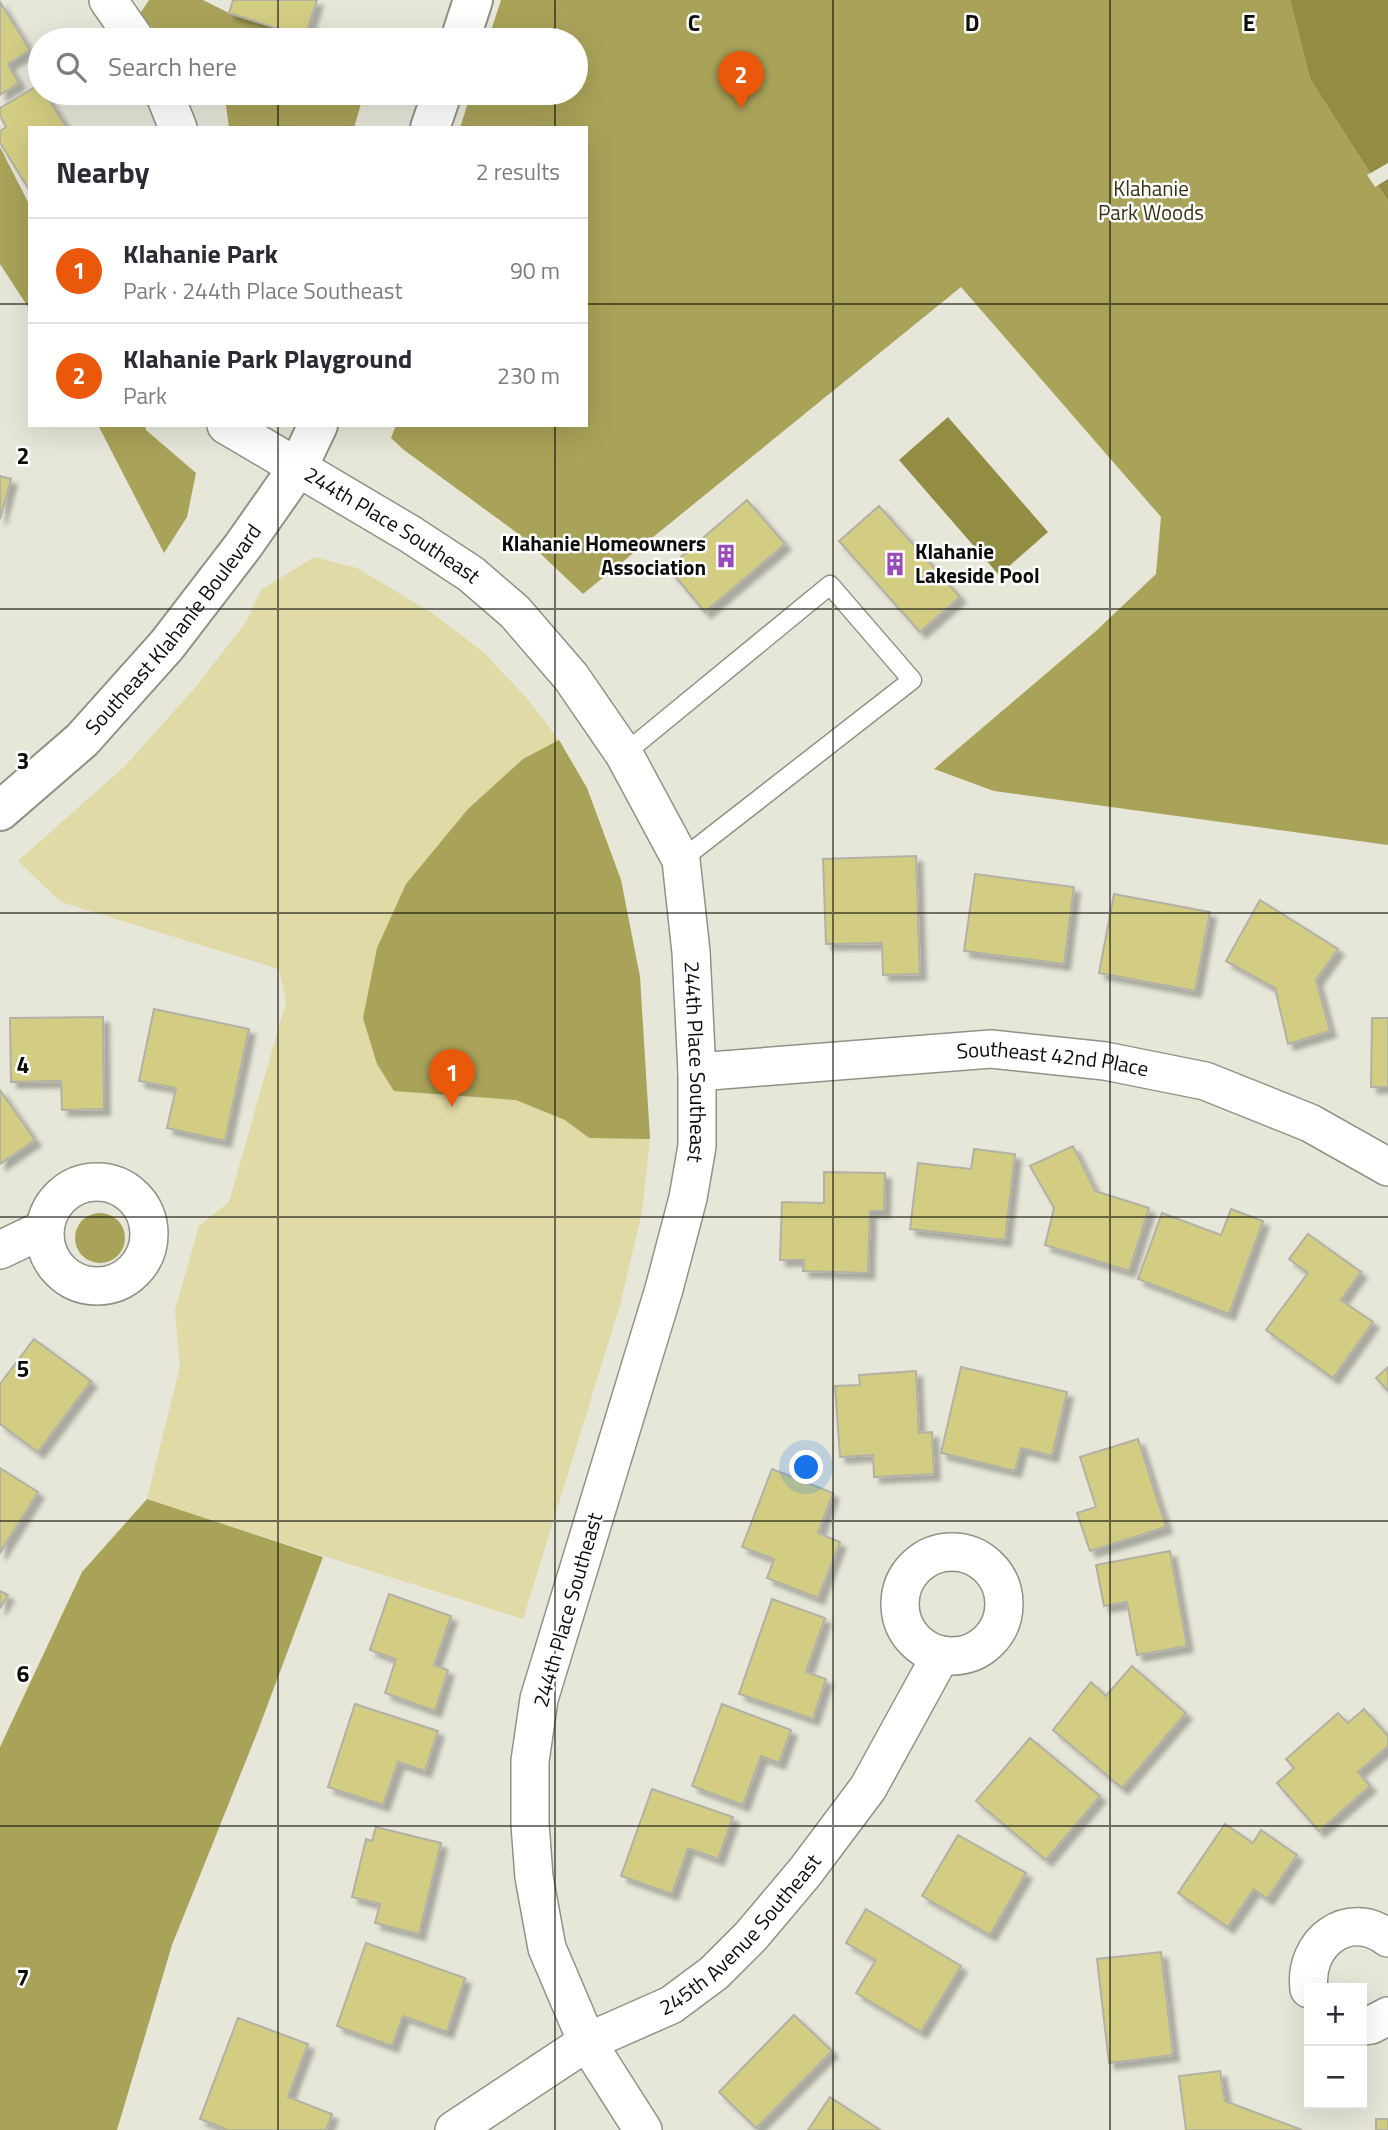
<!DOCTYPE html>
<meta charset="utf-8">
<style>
body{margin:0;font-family:"Titillium Web",sans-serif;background:#f2f2f3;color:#2b2b33}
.controls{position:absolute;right:21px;bottom:21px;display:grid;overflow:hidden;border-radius:0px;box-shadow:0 7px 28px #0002}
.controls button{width:63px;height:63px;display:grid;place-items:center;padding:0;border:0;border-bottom:2px solid #e1e1e2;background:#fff;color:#2b2b33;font:35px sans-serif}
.you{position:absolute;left:807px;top:1468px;width:24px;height:24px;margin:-18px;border:5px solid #fff;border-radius:50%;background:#1a73e8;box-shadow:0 0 0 10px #1a73e833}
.badge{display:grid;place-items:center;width:46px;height:46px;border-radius:50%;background:#ea580c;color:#fff;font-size:23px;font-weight:700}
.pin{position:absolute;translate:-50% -58px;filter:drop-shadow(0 2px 4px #0008)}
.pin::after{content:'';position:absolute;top:37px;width:24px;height:21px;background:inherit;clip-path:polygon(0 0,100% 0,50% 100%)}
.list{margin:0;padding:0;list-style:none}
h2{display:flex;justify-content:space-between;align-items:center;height:91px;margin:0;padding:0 28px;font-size:30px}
h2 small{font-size:23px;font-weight:400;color:#7c7c81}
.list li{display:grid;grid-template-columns:46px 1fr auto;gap:21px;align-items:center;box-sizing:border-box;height:105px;padding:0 28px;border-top:2px solid #e1e1e2}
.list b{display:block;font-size:26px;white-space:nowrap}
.list p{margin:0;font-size:23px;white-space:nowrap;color:#7c7c81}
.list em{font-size:23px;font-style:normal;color:#7c7c81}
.icon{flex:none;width:38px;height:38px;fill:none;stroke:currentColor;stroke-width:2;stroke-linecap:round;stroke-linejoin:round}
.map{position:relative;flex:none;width:1388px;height:2130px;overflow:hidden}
.search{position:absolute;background:#fff;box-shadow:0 7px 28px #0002;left:28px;top:28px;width:560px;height:77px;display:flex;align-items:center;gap:18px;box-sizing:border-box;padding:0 24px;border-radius:38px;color:#7c7c81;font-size:26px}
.panel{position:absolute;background:#fff;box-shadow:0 7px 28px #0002;left:28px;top:126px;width:560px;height:301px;border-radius:0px}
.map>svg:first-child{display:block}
</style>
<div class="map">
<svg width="1388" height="2130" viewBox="0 0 1388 2130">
<defs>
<filter id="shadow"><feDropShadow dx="6" dy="6" stdDeviation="2" flood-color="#0004"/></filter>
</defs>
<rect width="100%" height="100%" fill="#e6e6d9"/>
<polygon fill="#dfdaa6" points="314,557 357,568 432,613 482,651 526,697 559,740 587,788 621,880 640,977 650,1139 642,1212 620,1305 523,1619 255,1534 0,2130 177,1509 147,1499 180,1367 175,1310 199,1226 229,1202 286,1002 279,969 61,902 18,861 125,766 195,688 246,622 261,590"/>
<g fill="#a9a259">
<polygon points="149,0 203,0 229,13 315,40 166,40 139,15"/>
<polygon points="501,0 1290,0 1310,79 1388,201 1388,845 994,791 934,769 1096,631 1156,574 1161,517 961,287 583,594 524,538 404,450 391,438 396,425 586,425 586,128 460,128 471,93 576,93 576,40 488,40"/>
<polygon points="215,93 364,93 354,128 229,128 226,105"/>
<polygon points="0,147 30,206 30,310 0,264"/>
<polygon points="98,425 145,425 146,430 196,473 187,517 164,553"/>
<polygon points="559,740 587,788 621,880 640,977 650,1139 589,1138 565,1120 516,1100 394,1091 377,1064 363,1018 377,948 406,884 468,809 523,759"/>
<circle cx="100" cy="1238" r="25"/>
<polygon points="147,1499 323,1557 257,1733 172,1945 117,2130 0,2130 0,1747 82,1572"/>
</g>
<g fill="#938c43">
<polygon points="1290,0 1388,0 1388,201 1310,79"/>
<polygon points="948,417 1048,532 999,575 899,460"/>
</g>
<polygon fill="#e6e6d9" points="1388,163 1388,179 1375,187 1367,175"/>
<g fill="#d3cd83" stroke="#b2b1a5" stroke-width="2" filter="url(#shadow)">
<polygon points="233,0 317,0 305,37 229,13"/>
<polygon points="0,2 30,50 8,64 19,83 0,95"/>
<polygon points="40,84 40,93 45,93 67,128 30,128 30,191 0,143 0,131 6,127 0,116 0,108"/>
<polygon points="0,476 11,479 0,519"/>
<polygon points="747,500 785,544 705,612 668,568"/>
<polygon points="879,506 960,597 920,632 839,541"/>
<polygon points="916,856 920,974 883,975 882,943 826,944 823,859"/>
<polygon points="975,874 1074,887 1064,964 964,951"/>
<polygon points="1114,894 1210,912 1195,991 1099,973"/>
<polygon points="1260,900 1338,949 1316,980 1330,1031 1288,1044 1275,988 1226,961"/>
<polygon points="154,1009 249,1029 225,1141 167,1128 176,1088 139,1081"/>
<polygon points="103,1017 104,1109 62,1110 61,1081 11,1082 10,1018"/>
<polygon points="1372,1018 1388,1018 1388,1087 1371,1087"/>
<polygon points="0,1090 35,1140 0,1164"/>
<polygon points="1073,1146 1095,1191 1149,1208 1129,1271 1045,1245 1054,1208 1030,1166"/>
<polygon points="974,1149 1015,1154 1005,1240 910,1229 918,1163 971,1169"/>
<polygon points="824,1172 885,1173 884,1211 870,1211 868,1273 803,1271 804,1260 780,1260 782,1202 824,1203"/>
<polygon points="1231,1209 1263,1221 1229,1314 1138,1279 1162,1213 1221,1235"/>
<polygon points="1308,1234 1361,1272 1341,1300 1373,1322 1333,1378 1266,1330 1308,1273 1289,1259"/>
<polygon points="34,1339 91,1381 38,1452 0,1424 0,1384"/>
<polygon points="961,1367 1067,1392 1052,1456 1021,1448 1015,1471 941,1453"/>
<polygon points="1388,1367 1388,1391 1376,1378"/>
<polygon points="916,1371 919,1433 932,1432 934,1474 874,1477 873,1455 840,1457 835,1386 860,1385 859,1375"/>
<polygon points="1138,1439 1166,1527 1090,1551 1077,1513 1096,1507 1080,1457"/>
<polygon points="0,1468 38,1492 0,1553"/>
<polygon points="772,1469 833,1493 818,1533 840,1542 818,1598 767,1578 774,1559 742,1547"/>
<polygon points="1170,1551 1187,1646 1137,1655 1127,1602 1104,1606 1096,1565"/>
<polygon points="0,1591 8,1595 0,1608"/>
<polygon points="389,1594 451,1616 434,1665 448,1670 435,1711 385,1693 396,1659 370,1650"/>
<polygon points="772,1599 825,1618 806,1672 826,1679 813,1719 739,1694"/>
<polygon points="1132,1666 1186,1713 1122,1788 1053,1730 1091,1682 1106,1696"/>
<polygon points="355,1704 438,1731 425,1771 398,1762 383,1805 328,1787"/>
<polygon points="722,1704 791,1730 779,1763 761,1756 743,1805 692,1786"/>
<polygon points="1364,1709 1388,1736 1388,1746 1358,1772 1370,1786 1319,1831 1277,1783 1294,1768 1286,1759 1338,1713 1348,1723"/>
<polygon points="1030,1738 1100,1796 1046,1860 976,1801"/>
<polygon points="652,1789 733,1817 718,1859 688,1848 672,1894 621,1876"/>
<polygon points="1225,1824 1253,1843 1261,1830 1297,1855 1267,1899 1254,1889 1228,1927 1178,1893"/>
<polygon points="376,1827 441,1843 419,1934 375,1923 380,1904 352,1897 366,1839 372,1841"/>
<polygon points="958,1835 1026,1873 990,1935 922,1896"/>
<polygon points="866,1909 961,1966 921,2032 856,1993 876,1960 846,1943"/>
<polygon points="366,1943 465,1978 447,2032 403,2016 392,2046 337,2026"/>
<polygon points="1161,1952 1173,2055 1109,2063 1097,1959"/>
<polygon points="794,2015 832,2051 756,2128 719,2092"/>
<polygon points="238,2018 308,2044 288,2097 332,2114 326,2130 228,2130 200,2119"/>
<polygon points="1220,2071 1225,2101 1302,2130 1186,2130 1179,2076"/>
<polygon points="830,2097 880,2130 808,2130"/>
<rect x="1376" y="2119" width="12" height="11"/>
</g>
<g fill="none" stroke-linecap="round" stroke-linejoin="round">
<g stroke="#929185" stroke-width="21">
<polyline id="lane" points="624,754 830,585 912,680 681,860"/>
</g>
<g stroke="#929185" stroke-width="40">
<g id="street">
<polyline points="108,0 136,40"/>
<polyline points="164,93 178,128"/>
<path id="s1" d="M226 425 410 534 471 574 515 612 571 677 624 754 681 860 691 952 697 1072V1146L688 1198 664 1289 539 1699 530 1761V1824L534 1877 547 1948 587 2042 643 2130"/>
<path id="s2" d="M697 1072 991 1049 1105 1061 1205 1081 1310 1123 1388 1167"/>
<circle cx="97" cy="1234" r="52"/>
<polyline points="0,1250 44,1229"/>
<circle cx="952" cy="1604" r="52"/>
<path d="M1309 1989C1303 1943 1348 1908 1388 1938"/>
<polyline points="1362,2026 1371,2025 1388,2016"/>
<path id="s3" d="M454 2130 587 2042 671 2005 714 1973 751 1936 805 1872 868 1788 941 1655"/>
</g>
</g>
<g stroke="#929185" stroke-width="42">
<g id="secondary">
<polyline points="460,40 473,0"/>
<polyline points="430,128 442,93"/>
<path id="s4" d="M0 811 82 740 167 645 243 546 297 469 318 425"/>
</g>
</g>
<use href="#lane" stroke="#fff" stroke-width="18"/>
<use href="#street" stroke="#fff" stroke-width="37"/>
<use href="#secondary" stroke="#fff" stroke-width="38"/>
</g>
<path fill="none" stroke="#0c0c08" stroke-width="2" stroke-opacity="0.55" d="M278 0V40M555 0V40M833 0V2130M1110 0V2130M278 93V128M555 93V128M0 304H30M586 304H1388M278 425V2130M555 425V2130M0 609H1388M0 913H1388M0 1217H1388M0 1521H1388M0 1826H1388"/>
<defs>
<g id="building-bare" transform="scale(1.89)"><path d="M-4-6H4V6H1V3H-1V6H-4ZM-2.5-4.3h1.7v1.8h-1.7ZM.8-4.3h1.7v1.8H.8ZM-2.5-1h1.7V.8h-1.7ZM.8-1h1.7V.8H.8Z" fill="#994bbc" stroke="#fff" stroke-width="2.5" paint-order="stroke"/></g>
</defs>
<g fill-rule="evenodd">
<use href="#building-bare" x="726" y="556"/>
<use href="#building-bare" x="895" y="564"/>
</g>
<g text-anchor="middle" stroke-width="5" stroke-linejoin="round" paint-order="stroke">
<g font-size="21" fill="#373413" stroke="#fff">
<text x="1151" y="196">Klahanie<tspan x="1151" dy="24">Park Woods</tspan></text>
</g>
<g font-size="21" fill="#0c0c08" stroke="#fff">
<text dy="7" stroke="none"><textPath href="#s1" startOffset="194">244th Place Southeast</textPath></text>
<text dy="7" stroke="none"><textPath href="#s4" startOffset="252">Southeast Klahanie Boulevard</textPath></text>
<text dy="7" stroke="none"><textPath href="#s1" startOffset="847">244th Place Southeast</textPath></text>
<text dy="7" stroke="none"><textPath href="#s2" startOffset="357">Southeast 42nd Place</textPath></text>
<text transform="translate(568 1610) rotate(-74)" y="7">244th Place Southeast</text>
<text dy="7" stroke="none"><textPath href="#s3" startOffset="350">245th Avenue Southeast</textPath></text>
</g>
<g font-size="21" font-weight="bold" fill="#0c0c08" stroke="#fff" text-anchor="end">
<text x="706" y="551">Klahanie Homeowners<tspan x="706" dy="24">Association</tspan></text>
<text x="915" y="559" text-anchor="start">Klahanie<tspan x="915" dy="24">Lakeside Pool</tspan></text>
</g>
</g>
<g font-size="23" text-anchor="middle" font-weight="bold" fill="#0c0c08" stroke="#fff" stroke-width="5" stroke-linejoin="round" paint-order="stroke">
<text x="694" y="31">C</text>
<text x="972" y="31">D</text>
<text x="1249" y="31">E</text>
<text x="23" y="464">2</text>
<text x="23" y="769">3</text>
<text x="23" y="1073">4</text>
<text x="23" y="1377">5</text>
<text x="23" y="1682">6</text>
<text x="23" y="1986">7</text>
</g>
</svg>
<div class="controls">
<button>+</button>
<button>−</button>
</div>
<div class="you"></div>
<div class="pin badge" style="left:452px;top:1107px">1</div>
<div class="pin badge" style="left:741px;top:109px">2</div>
<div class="search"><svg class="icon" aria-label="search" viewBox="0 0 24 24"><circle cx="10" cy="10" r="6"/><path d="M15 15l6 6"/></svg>Search here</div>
<section class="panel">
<h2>Nearby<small>2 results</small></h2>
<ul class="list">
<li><span class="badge">1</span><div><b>Klahanie Park</b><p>Park · 244th Place Southeast</p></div><em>90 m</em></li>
<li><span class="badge">2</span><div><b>Klahanie Park Playground</b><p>Park</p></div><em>230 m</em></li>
</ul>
</section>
</div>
